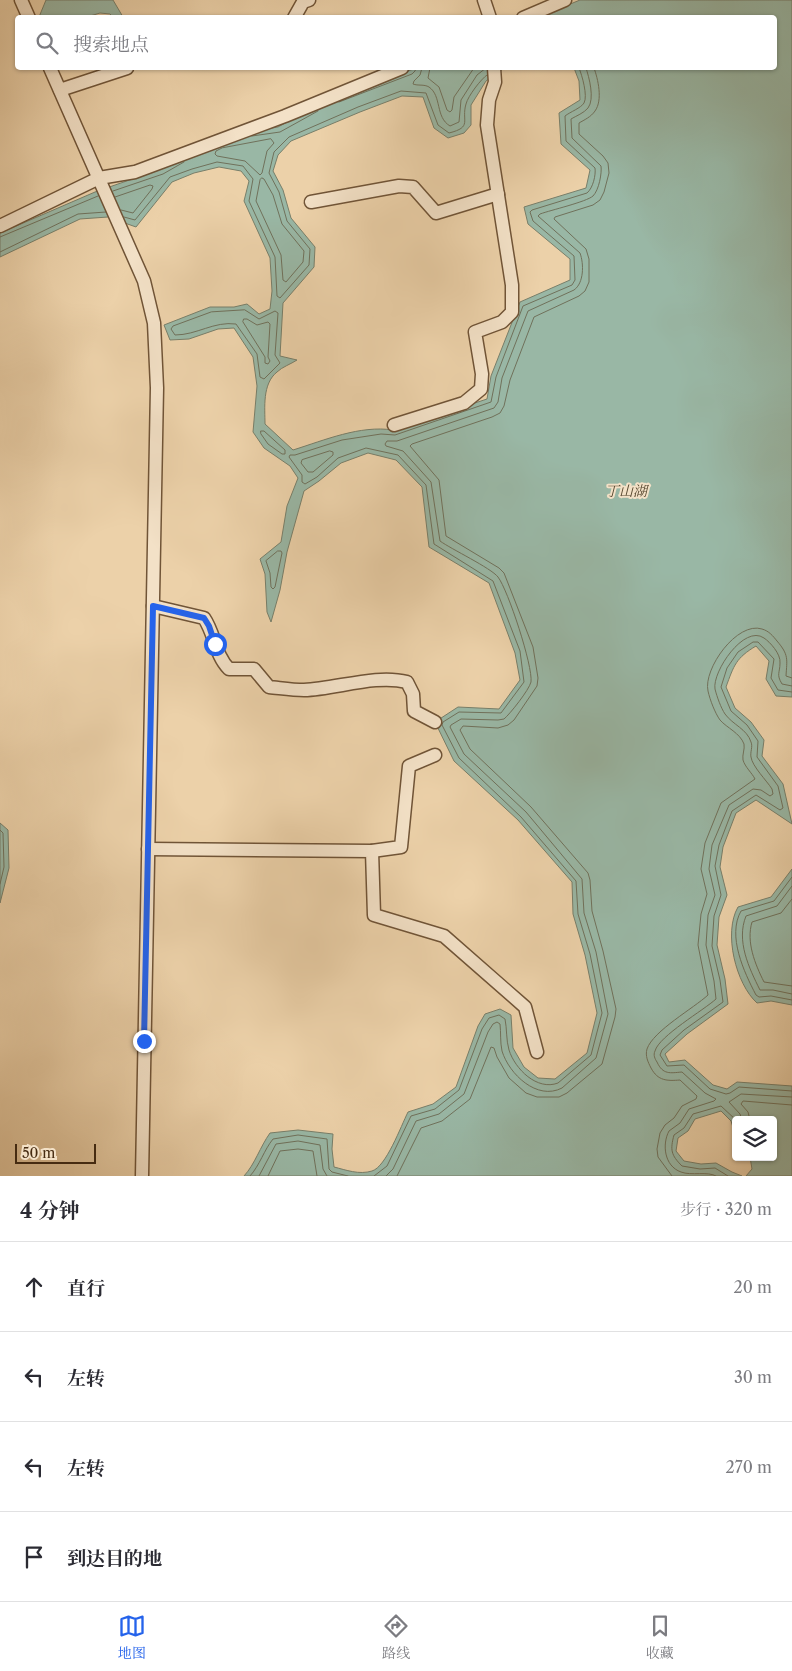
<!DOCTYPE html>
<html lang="zh">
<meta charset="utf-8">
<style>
body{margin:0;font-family:"Libre Caslon Text","Noto Serif SC",serif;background:#f2f2f3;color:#2b2b33}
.controls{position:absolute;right:15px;bottom:15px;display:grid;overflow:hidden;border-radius:5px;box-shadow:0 1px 4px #0004}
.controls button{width:45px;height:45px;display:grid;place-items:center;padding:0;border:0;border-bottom:1px solid #e1e1e2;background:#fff;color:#2b2b33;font:25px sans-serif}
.scale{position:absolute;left:15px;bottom:12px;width:81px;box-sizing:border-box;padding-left:5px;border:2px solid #462b11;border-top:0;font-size:14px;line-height:18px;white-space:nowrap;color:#462b11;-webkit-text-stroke:4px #f3e1c7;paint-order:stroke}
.stop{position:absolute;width:15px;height:15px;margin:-11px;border:4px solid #2563eb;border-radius:50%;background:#fff}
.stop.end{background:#2563eb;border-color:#fff;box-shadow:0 1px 5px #0008}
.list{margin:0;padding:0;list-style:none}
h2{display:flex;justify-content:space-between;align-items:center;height:65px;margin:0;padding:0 20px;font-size:21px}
h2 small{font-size:16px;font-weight:400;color:#7c7c81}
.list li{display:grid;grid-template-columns:32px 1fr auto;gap:15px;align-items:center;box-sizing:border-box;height:90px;padding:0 20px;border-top:1px solid #e1e1e2}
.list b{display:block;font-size:19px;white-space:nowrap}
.list em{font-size:16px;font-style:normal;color:#7c7c81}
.icon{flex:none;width:28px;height:28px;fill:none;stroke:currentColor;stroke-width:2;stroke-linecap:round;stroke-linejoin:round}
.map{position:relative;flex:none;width:792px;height:1176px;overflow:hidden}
.search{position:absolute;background:#fff;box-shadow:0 1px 4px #0004;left:15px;right:15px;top:15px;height:55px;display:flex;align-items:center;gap:12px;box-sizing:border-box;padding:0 18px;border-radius:5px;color:#7c7c81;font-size:19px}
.sheet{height:425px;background:#fff}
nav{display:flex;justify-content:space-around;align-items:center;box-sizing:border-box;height:70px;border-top:1px solid #e1e1e2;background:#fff;font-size:14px;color:#7c7c81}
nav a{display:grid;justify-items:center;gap:2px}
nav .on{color:#2563eb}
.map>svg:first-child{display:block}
</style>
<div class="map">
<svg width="792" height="1176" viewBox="0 0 792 1176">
<rect width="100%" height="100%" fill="#ecd1a9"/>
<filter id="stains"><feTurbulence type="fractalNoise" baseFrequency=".004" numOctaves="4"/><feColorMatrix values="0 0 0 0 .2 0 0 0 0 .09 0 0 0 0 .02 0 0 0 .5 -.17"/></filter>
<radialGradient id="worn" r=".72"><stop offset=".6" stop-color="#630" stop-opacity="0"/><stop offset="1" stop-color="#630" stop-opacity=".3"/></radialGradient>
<g fill="#99b7a5" stroke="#787f6a">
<polygon points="46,0 113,0 123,17 113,17 110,14 100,13 87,17 39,17"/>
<path d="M580 0H792V697L776 696 766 679 769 661 756 646C736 658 734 665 726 687L735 708 751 722 764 740 762 756 783 784 792 824 756 800 736 813 723 847 720 867 727 895 719 917 717 945 725 979 728 1004 687 1034 665 1054 669 1062 685 1060 713 1085 727 1089 737 1082 792 1086V1176H746L752 1169 750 1157H773V1120H736V1137L731 1121 721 1111 695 1119 688 1131 678 1138 676 1151 684 1161 701 1164 716 1163 732 1172 742 1176H244C255 1164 260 1147 270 1133L298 1130 333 1134 332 1149 334 1167C346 1170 359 1175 372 1171 386 1167 401 1126 408 1112L433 1104 456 1087 478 1026 485 1014 500 1009 511 1015 513 1048 524 1067 538 1078 555 1079 587 1053 597 1013 585 955 573 914 572 882 518 820 454 761 435 722 458 707 499 709 520 680 515 653 489 583 429 547 422 487 396 460 368 453 341 463 319 481 304 491 287 552 280 590 271 622 267 612 265 574 260 559 281 542 287 506 298 478 290 466 264 448 253 432 257 386 253 357 234 328 218 329 189 339 170 340 164 325 210 307H234L247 304 259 314 270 309 272 291 270 258 244 201 249 181 241 171 219 167 194 173 172 182 136 227 108 217 80 219 0 257V233L95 192 161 169 218 137 278 127 320 104 416 68H504L486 81 471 105V125L464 133 448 138 434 128 423 97 402 96 360 112 291 141 278 155 273 171 283 190 291 218 315 247 314 267 283 303 280 356 297 360C291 364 282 367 277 372 262 384 265 408 265 424L293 450C325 440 360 425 393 430L487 399 491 376 520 302 570 280V259L528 224 524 207 586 188 590 170 561 144 559 113 580 100 579 81 574 68H774V18L539 17Z"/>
<polygon points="0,823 8,830 9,868 0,903"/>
<path d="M792 869V1005L771 1001 757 1003C736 984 723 933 738 907L771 897Z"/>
</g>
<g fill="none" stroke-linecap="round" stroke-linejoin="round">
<g stroke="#70715b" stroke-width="1">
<path d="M422 68 420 75 414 81 413 84C418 86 424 84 429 87 442 96 435 117 450 126L459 122 461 100 477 75 486 68"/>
<polyline points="430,68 428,78 439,87 447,110 450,112 452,110 454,97 474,68"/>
<polyline points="339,102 412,74 415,71 416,68"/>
<polyline points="252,136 280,132 318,111"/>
<polygon points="271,139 274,143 267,151 262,173 260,175 245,161 217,156 215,154 216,151 222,148"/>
<polygon points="262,178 264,179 273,195 282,224 304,251 303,262 286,282 283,280 281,255 256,201 260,180"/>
<polyline points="113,191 163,174 184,162"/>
<polyline points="115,197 150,185 153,186 152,189 133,213 121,210"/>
<path d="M124 217 135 220 170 177 192 169 217 162 243 166 253 179 249 201 275 257 277 296 280 298 309 265 310 249 287 221 279 192 269 173 274 152 289 137 358 107 401 91 426 93 438 125 449 133C473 127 461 121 466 104 468 96 481 79 487 75"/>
<polyline points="0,237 98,196"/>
<polyline points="0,252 78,214 106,212"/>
<path d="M245 310 259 319 275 311 278 313 275 355 280 363 264 379 260 377 257 354 236 324C214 321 197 335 175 335L171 329 173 326 211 312Z"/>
<polygon points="244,319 247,319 257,325 268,322 270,324 268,357 270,361 268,364 265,363 265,357 243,322"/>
<polygon points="261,431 264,431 285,450 285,454 282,454 268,444 261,434"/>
<polygon points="330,451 333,452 333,455 313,472 308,472 301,463 302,460"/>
<polygon points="278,551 281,551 282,553 275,587 273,589 271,587 270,573 266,561"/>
<polyline points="792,692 778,690 771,678 774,659 758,642 753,642 738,652 727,668 721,687 731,711 747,725 758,741 757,757 778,786 783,808 780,810 756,795 732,811 719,845 715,866 721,895 714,916 712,946 720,980 723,1002 684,1030 662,1050 660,1055 667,1066 684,1065 710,1089 726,1094 730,1093 739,1087 792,1091"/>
<polyline points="0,830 3,833 4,867 0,884"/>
<path d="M792 877 774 901 741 911C727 936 744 972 756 995L759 997 771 996 792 1000"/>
<path d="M792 886 777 906 746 916C736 941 749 968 760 990H773L792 994"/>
<path d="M792 899 781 913 752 922C746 942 755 964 764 982L792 986"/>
<polyline points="742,1120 740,1114 729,1102 741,1094 792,1097"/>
<polyline points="750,1120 748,1112 741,1104 743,1101 792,1105"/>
<path d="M250 1176C260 1165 264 1150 273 1139L298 1135 327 1139 329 1169 332 1172 348 1176"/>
<polyline points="259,1176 276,1144 298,1141 320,1145 323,1169 327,1176"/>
<polyline points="268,1176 280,1151 298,1149 313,1151 317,1176"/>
<path d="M374 1176 387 1166 411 1116 435 1109 459 1090 482 1029 489 1018 499 1015 505 1019C507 1028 506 1040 509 1050 515 1069 537 1091 558 1083L591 1055 602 1013 590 954 578 914 576 881 521 817 459 758 442 725 443 722 459 712 501 713 524 682 520 651 493 581 434 544 426 485 398 455 366 448 338 458 317 477 305 484 302 482V475L289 457 290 455H295L342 440 381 434 395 435 491 402 496 377 523 306 572 285 575 280 574 256 533 221 530 212 532 210 587 193C593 188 596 175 595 168L566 141 565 116C570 112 581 108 584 103 588 96 582 75 579 68"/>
<path d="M386 1176 393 1169 416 1121 439 1114 464 1094 488 1032 493 1024 497 1022 500 1024C501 1032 500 1042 502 1051 509 1074 537 1101 562 1088L596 1058 608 1014 596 952 584 913 582 879 526 812 464 754 450 727 451 725 461 719 498 720 504 719C510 714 529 690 531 682 533 666 508 590 498 577 491 568 451 549 440 541L431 482 403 451 386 446 385 444 387 441H397L494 408 498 402 502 378 528 311 574 290C584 283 584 264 580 253L538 216 540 214C551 210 586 202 593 196 599 190 602 173 601 166L572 138 571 119C576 116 584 113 588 108 595 99 589 77 586 68"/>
<path d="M397 1176 421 1128 442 1121 470 1099 491 1047 494 1048 497 1057 509 1078 526 1093 537 1097H559L567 1093 602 1064 615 1017 616 1009 603 951 592 911 590 880 588 873 531 807 470 749 460 730 463 726 498 728 508 725 514 720 537 686 538 678 533 647 504 573 499 568 446 536 439 480 410 446 412 444 492 417 500 413 504 406 510 380 534 317 579 296 585 291 589 282V259L586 249 554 219 555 217 593 205 600 200 604 192 609 173 608 163 603 156 579 134V123C584 120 591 117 595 111 603 100 598 79 594 68"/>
<path d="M672 1176 658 1157 657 1149 660 1133 665 1125 674 1118 682 1106 696 1099 697 1096 680 1080C667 1081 658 1081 651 1068 648 1062 645 1056 647 1049 653 1031 694 1008 708 995L698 945 701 914 707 894 701 869 705 843 721 803 755 779C752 773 745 767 743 760 742 755 745 749 744 744 740 733 727 728 720 720 715 713 710 700 708 691 703 669 737 621 762 629 769 631 773 636 777 641 789 655 787 659 786 676L792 678"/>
<path d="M716 1176C708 1171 691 1176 681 1172 664 1166 662 1144 669 1131L680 1123 689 1109 714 1101 716 1099 705 1093 682 1072C670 1073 663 1075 657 1062 655 1059 653 1055 655 1051 659 1036 704 1010 716 999L714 981 706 945 708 915 715 895 709 869 712 845 729 805 753 789 761 790 770 796 773 794 772 789C767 781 752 766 751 757 750 752 753 747 751 742 747 729 733 725 725 714 721 708 717 697 715 689 712 672 744 624 764 638 770 642 781 654 780 663 780 673 776 674 782 684L792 686"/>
<path d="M728 1176 715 1168 700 1169 682 1166C671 1155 670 1150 674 1135L684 1128 693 1114 721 1106 736 1120"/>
</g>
<g stroke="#705437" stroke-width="15">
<g id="street">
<polyline points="21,0 29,18"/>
<polyline points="484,0 490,18"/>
<polyline points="294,18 303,2 309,0"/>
<polyline points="523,18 565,0"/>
<polyline points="50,68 144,281 154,323 157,388 142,1176"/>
<polyline points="60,90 127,68"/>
<polyline points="311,202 399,186 413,187 436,213 498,194"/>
<polyline points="0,226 99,178 135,172 285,116 402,68"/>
<polyline points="394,425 464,403 481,389 482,374 475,332 502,322 512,312 512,285 487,125 489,100 495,82 494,68"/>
<path d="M153 606 204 618C215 634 215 655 229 669H254L269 687C280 688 292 690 304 690 336 689 376 674 407 682L413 694 414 711 435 722"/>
<polyline points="148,849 372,851 374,915 444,936 525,1007 537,1052"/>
<polyline points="372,851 401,847 409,766 435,755"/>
</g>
</g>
<use href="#street" stroke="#f3e1c7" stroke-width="12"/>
</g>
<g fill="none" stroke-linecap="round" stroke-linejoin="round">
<polyline stroke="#2563eb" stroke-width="6" points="144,1041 153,606 204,618 209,626 215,644"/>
</g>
<g text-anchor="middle" stroke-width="4" stroke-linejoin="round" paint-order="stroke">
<g font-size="14" font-style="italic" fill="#57472f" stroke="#f3e1c7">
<text x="626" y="496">丁山湖</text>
</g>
</g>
<rect width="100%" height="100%" filter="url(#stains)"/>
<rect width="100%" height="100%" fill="url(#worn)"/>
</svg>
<div class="controls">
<button><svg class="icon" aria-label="layers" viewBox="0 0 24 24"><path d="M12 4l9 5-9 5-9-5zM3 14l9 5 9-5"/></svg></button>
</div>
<div class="scale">50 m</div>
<div class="stop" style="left:215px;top:644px"></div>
<div class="stop end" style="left:144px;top:1041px"></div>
<div class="search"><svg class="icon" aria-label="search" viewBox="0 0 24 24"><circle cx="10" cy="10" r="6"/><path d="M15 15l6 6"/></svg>搜索地点</div>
</div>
<section class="sheet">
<h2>4 分钟<small>步行 · 320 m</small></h2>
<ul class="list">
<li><svg class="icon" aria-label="ahead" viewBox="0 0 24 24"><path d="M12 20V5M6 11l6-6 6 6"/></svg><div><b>直行</b></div><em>20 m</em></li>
<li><svg class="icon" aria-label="left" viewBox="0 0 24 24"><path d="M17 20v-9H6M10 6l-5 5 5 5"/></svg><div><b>左转</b></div><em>30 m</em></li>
<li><svg class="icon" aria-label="left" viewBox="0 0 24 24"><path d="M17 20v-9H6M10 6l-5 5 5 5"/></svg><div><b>左转</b></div><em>270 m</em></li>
<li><svg class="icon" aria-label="arrive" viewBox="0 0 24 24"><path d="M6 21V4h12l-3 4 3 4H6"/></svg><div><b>到达目的地</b></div></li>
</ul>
</section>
<nav>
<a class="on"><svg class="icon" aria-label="map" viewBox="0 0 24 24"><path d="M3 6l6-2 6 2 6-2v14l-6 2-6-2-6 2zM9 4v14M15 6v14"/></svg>地图</a>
<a><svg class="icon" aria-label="directions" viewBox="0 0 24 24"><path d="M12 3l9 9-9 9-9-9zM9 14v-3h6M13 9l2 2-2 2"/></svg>路线</a>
<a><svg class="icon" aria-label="saved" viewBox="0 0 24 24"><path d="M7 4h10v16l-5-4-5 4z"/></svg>收藏</a>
</nav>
